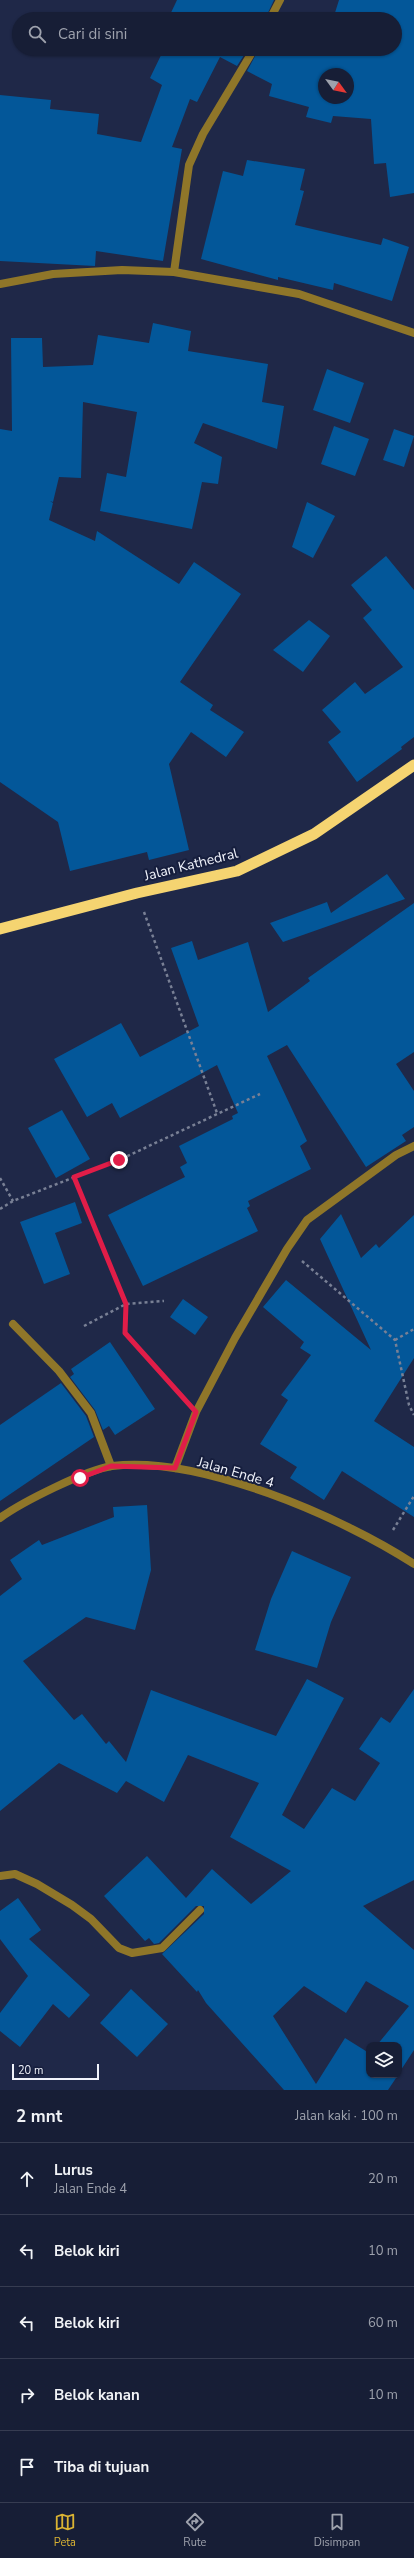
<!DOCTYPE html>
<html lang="id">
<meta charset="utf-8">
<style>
body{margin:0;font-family:"Nunito Sans",sans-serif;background:#20273e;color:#f1f3f6}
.controls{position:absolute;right:12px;bottom:12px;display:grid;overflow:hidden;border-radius:8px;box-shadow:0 1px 3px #0004}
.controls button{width:36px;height:36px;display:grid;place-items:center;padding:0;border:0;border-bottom:1px solid #363c51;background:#171e36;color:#f1f3f6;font:20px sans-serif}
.compass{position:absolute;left:318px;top:68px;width:36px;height:36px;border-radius:50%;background:#171e36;box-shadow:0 1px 3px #0004;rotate:123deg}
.scale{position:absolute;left:12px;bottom:10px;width:87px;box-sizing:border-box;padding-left:4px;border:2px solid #f0f3fb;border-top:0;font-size:11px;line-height:14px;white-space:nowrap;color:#f0f3fb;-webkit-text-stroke:3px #161e3d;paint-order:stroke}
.stop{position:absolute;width:12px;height:12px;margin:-9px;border:3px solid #e11d48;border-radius:50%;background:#fff}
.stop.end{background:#e11d48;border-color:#fff;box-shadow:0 1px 4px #0008}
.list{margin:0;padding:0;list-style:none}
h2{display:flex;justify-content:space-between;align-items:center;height:52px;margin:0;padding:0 16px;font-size:17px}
h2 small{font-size:13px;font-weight:400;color:#9ea2ad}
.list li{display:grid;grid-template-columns:26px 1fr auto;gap:12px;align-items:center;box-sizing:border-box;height:72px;padding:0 16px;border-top:1px solid #363c51}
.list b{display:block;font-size:15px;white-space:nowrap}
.list p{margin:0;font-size:13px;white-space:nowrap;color:#9ea2ad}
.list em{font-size:13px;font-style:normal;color:#9ea2ad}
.icon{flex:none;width:22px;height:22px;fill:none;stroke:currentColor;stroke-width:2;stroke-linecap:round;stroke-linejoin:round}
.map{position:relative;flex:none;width:414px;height:2090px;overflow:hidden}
.search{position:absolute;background:#171e36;box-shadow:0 1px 3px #0004;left:12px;right:12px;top:12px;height:44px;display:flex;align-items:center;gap:10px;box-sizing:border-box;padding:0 14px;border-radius:22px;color:#9ea2ad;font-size:15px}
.sheet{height:412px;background:#171e36}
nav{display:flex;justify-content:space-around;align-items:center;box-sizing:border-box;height:56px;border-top:1px solid #363c51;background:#171e36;font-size:11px;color:#9ea2ad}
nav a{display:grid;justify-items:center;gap:2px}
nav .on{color:#dab333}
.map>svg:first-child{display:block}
</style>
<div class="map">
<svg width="414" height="2090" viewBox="0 0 414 2090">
<rect width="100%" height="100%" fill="#1f2848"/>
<g fill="#035799" fill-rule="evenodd">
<polygon points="177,0 274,0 265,19 168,19"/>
<path d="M339 0H414V193L390 197 386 163 374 164 371 119 333 116 331 123 306 117 309 107 269 96 272 84 247 71 259 49H395V19H333ZM324 74H348V98H324Z"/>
<polygon points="164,49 248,49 237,66 220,57 197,102 190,99 172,147 182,149 163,261 96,251 95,266 0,261 0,95 51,100 50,109 99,114 97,134 141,142 162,85 150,78"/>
<polygon points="247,160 305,169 300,190 304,191 295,225 381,245 383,238 409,247 392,301 334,283 333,290 278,277 278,280 201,259 223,171 243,176"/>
<polygon points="153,323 191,331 188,351 268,364 262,402 284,406 277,449 203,423 194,443 222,457 218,484 202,482 192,529 100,511 107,473 126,477 137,412 83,402 81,478 59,477 53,502 50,501 53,503 49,520 95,541 97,531 179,584 194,562 241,594 180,682 213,705 210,710 244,732 226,757 191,732 169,764 189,850 149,860 147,852 70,871 58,822 0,782 0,429 12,431 11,338 42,338 43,367 93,365 98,335 149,343"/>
<polygon points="327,369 364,383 350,423 313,410"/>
<polygon points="334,426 369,439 355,476 321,464"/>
<polygon points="394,429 414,436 404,467 383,460"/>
<polygon points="307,502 335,516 313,558 292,547"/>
<polygon points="386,556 414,590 414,737 401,747 402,749 357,782 328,742 341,732 322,710 355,682 365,694 403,667 363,618 372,610 351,585"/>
<polygon points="309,620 330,636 303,672 273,650"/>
<polygon points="387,874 405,899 283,942 270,923 327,902 331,913"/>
<polygon points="414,903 414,1052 396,1064 414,1091 414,1127 402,1135 406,1141 366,1167 287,1045 267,1056 307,1141 300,1146 311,1169 248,1201 250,1206 247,1208 258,1231 143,1286 108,1215 185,1177 180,1167 187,1163 179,1146 233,1119 232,1116 238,1113 217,1065 120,1118 112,1103 87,1117 54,1059 121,1023 140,1057 199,1026 171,948 192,941 198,960 248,942 268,1012 310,981 308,978"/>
<polygon points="62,1110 90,1159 56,1178 28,1128"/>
<polygon points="75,1202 82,1223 55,1233 70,1274 44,1284 20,1222"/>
<polygon points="341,1214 361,1258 376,1244 379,1248 414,1215 414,1358 374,1421 414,1447 414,1517 342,1471 324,1500 290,1478 297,1467 260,1444 288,1400 281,1395 311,1355 300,1348 304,1342 263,1307 286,1280 371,1350 320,1239"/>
<polygon points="183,1299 208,1317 195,1335 170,1317"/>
<polygon points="110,1342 155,1409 115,1435 109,1426 103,1430 95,1410 70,1377 74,1374 71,1369"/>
<polygon points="61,1383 86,1416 94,1437 0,1501 0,1425"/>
<polygon points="147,1505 151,1570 135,1630 86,1617 23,1661 74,1720 82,1714 106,1744 109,1741 126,1762 151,1690 276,1736 307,1679 344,1698 282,1815 304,1829 332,1788 355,1801 380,1763 359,1749 381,1717 390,1723 414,1689 414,1880 363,1906 414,1950 414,2050 399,2073 399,2045 377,2045 409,2006 366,1981 346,2013 304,1986 273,2016 316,2084 345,2038 369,2053 369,2075 398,2075 388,2090 284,2090 206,2003 198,1990 197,1992 162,1954 204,1914 204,1906 196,1906 159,1943 154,1944 149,1938 145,1941 104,1896 147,1856 186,1898 212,1869 251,1904 291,1871 230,1837 259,1783 188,1755 164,1802 126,1781 117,1793 59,1763 0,1811 0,1596 22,1579 10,1560 39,1540 42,1545 114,1517 113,1507"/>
<polygon points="292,1551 351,1577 331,1622 317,1668 255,1650 271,1599"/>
<polygon points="18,1898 41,1930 29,1939 90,1995 69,2018 53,2004 20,2047 0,2031 0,2013 28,1976 0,1939 0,1911"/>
<polygon points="131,1989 168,2024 137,2057 100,2023"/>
</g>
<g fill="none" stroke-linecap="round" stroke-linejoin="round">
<g stroke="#798095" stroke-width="2.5" stroke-dasharray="3 3" stroke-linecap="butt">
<polyline points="144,912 217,1113"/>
<polyline points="74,1177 126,1304 125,1333 182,1397"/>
<polyline points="0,1178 13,1201"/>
<polyline points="0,1209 13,1201 119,1160 260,1094"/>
<polyline points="302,1261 395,1340 409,1405 414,1415"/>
<polyline points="84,1326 126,1304 164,1301"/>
<polyline points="395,1340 414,1329"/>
<polyline points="393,1530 414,1496"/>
</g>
<g stroke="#8f7629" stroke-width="8">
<polyline points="270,19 280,0"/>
<polyline points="254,49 203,134 189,165 174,272 299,294 414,333"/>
<polyline points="0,284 53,274 122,270 174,272"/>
<polyline points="13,1324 59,1371 91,1413 111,1466"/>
<polyline points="175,1468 196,1412 235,1338 287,1249 307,1220 396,1155 414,1146"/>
<polyline points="0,1876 15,1874 37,1884 72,1905 91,1919 119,1948 132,1953 162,1948 200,1910"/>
</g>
<path stroke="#8f7629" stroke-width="8" d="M0 1518C22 1502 86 1470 112 1466 199 1455 342 1517 414 1564"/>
<polyline stroke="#f5d471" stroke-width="11" points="0,929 137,893 237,871 314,834 414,765"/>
</g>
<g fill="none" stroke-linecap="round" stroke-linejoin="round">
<polyline stroke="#e11d48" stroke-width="5" points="80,1478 111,1466 175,1468 196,1412 125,1333 126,1304 74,1177 119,1160"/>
</g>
<g text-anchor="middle" stroke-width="4" stroke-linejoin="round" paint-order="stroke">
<g font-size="14" fill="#f0f3fb" stroke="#161e3d">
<text transform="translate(191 864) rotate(-14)" y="5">Jalan Kathedral</text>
<text transform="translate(236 1472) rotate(16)" y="5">Jalan Ende 4</text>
</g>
</g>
</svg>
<div class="controls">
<button><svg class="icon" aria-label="layers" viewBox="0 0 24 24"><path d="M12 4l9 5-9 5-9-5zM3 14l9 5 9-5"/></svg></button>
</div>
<svg class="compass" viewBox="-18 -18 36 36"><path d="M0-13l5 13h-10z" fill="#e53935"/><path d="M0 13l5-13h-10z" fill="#9ea2ad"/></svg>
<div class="scale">20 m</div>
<div class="stop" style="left:80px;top:1478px"></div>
<div class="stop end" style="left:119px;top:1160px"></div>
<div class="search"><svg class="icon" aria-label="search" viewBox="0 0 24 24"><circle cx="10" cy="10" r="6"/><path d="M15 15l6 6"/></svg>Cari di sini</div>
</div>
<section class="sheet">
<h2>2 mnt<small>Jalan kaki · 100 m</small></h2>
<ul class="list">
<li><svg class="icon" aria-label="ahead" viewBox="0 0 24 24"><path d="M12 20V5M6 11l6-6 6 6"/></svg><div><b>Lurus</b><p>Jalan Ende 4</p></div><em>20 m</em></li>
<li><svg class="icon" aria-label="left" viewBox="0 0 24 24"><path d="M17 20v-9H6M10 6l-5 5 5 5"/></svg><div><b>Belok kiri</b></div><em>10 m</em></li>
<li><svg class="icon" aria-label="left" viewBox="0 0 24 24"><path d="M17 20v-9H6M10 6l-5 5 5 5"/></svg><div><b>Belok kiri</b></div><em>60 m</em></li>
<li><svg class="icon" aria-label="right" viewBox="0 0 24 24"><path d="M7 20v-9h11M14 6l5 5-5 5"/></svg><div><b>Belok kanan</b></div><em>10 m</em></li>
<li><svg class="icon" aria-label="arrive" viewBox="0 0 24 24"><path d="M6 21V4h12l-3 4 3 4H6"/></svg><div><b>Tiba di tujuan</b></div></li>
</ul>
</section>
<nav>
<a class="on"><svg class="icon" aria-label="map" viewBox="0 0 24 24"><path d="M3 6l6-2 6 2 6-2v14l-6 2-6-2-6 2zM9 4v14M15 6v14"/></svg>Peta</a>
<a><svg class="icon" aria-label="directions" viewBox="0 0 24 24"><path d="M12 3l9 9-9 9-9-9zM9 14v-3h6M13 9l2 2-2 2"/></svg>Rute</a>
<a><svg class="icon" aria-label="saved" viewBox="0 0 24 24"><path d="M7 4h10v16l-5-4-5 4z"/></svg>Disimpan</a>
</nav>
